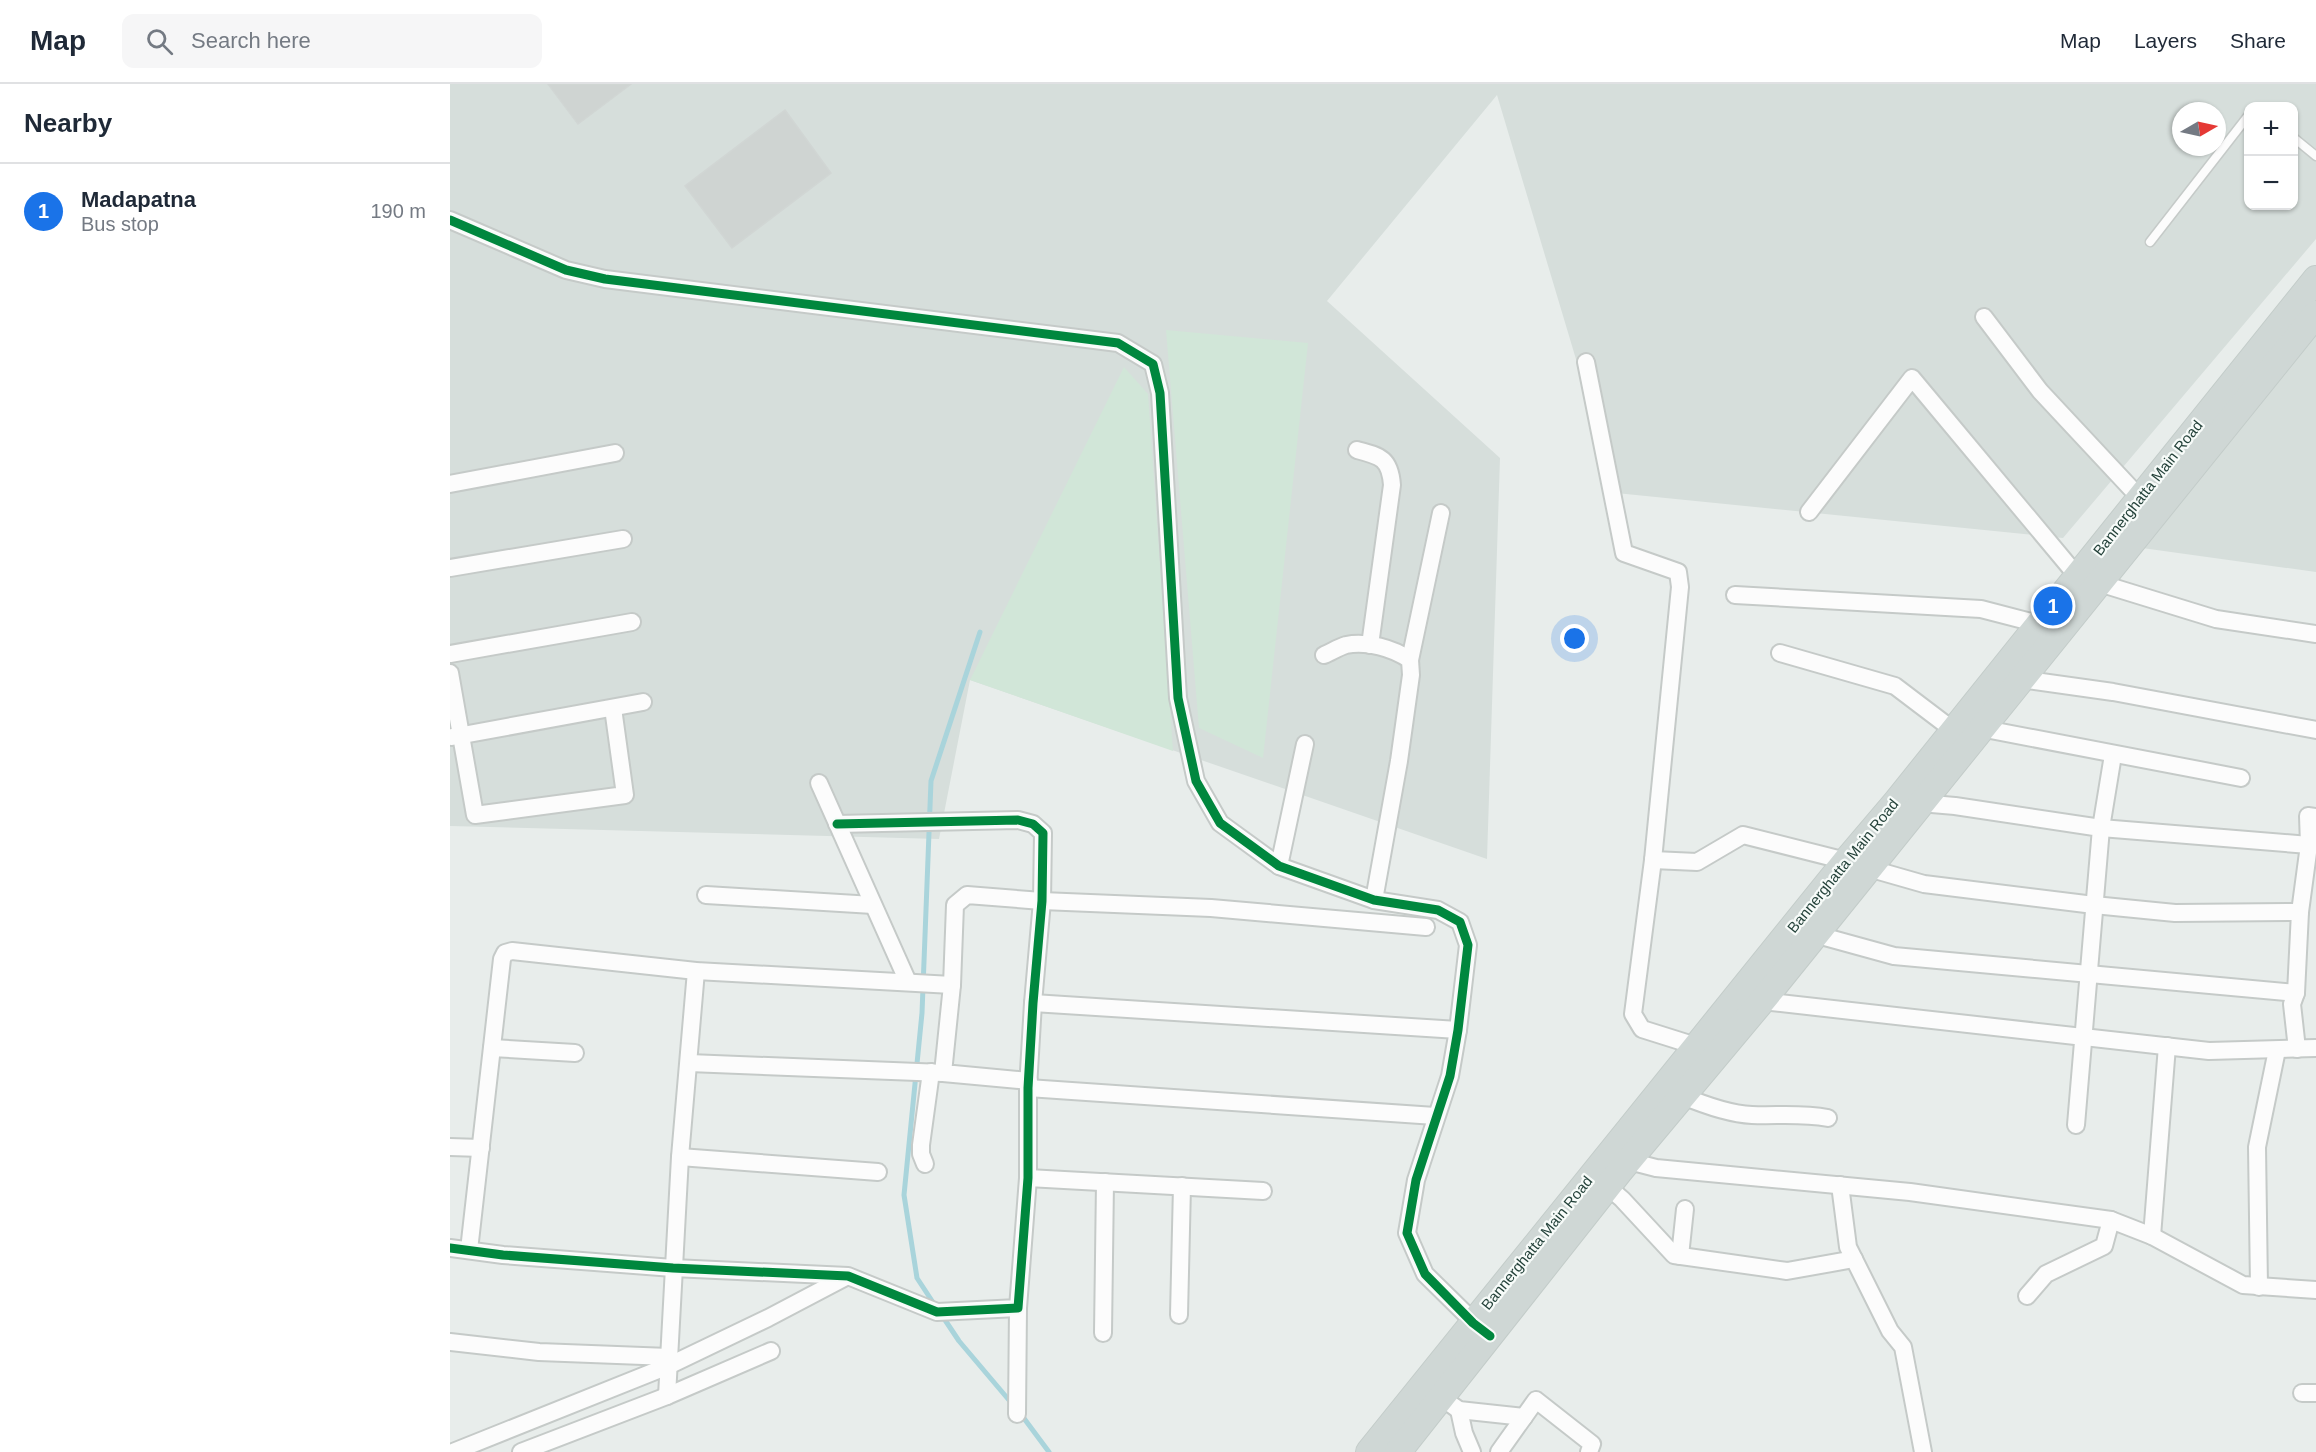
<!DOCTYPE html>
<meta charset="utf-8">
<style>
body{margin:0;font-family:Arial,sans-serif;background:#f6f6f7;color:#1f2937}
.controls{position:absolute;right:18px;top:18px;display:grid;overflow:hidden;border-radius:12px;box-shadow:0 2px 4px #0004}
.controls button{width:54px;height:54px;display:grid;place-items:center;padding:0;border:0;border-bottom:2px solid #e0e1e3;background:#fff;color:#1f2937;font:30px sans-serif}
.compass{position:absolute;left:1722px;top:18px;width:54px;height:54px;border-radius:50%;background:#fff;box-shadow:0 2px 4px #0004;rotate:81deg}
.you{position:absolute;left:1125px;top:555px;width:21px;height:21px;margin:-15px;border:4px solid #fff;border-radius:50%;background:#1a73e8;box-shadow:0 0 0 9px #1a73e833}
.badge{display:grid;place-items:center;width:39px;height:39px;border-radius:50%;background:#1a73e8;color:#fff;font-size:20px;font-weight:700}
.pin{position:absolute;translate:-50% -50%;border:3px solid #fff;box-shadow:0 2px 6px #0006}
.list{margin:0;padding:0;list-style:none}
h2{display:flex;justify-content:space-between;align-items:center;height:78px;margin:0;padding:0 24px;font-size:26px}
h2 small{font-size:20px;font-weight:400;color:#747a83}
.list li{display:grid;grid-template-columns:39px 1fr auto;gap:18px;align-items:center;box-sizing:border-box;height:96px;padding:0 24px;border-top:2px solid #e0e1e3}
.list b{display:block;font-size:22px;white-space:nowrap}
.list p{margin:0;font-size:20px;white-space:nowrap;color:#747a83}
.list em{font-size:20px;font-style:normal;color:#747a83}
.icon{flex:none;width:33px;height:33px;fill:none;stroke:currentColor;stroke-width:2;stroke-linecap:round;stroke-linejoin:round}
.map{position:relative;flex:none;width:1866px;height:1368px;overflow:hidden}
header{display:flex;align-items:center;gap:36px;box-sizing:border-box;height:84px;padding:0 30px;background:#fff;border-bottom:2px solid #e0e1e3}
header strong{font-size:28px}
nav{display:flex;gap:33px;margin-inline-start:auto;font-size:21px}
.search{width:420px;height:54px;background:#f6f6f7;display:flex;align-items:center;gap:15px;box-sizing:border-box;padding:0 21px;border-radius:12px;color:#747a83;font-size:22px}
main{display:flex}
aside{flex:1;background:#fff}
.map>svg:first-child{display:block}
</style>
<header>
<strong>Map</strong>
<div class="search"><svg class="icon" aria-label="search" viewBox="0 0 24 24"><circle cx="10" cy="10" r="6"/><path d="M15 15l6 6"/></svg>Search here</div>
<nav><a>Map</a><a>Layers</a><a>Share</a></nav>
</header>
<main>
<aside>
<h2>Nearby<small></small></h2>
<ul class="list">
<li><span class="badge">1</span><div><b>Madapatna</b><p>Bus stop</p></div><em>190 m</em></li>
</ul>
</aside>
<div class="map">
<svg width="1866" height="1368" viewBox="0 0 1866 1368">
<rect width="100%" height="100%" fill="#e8edeb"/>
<g fill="#d6dedb" fill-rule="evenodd">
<path d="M0 0H1866V155L1613 454 1166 409 1047 11 877 217 1050 374 1037 775 520 596 489 755 0 742ZM1798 22H1844V122H1798ZM1731 27H1767V63H1731Z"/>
<polygon points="1866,240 1866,488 1685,463"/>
</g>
<g fill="#d1e6d8">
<polygon points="716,246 858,259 813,674 749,644"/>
<polygon points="674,283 698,310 723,667 520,596"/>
</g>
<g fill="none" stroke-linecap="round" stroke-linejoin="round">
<g stroke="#a9d4db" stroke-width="5">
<polyline points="486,1223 467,1194 454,1111 472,929 481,697 530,548"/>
<polyline points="491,1230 509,1257 564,1322"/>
<polyline points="570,1329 599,1368"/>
</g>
</g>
<g fill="#cfd4d2" stroke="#d1d6d4" stroke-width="1.5">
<polygon points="98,0 181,0 128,40"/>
<polygon points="335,26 381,89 282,164 235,102"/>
</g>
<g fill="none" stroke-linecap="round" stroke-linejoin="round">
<g stroke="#c5cac8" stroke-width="11">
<g id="lane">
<polyline points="1844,54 1866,72"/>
<polyline points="1700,158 1798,32"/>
</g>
</g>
<g stroke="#c5cac8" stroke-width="20">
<g id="street">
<polyline points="0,136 116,186 155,195 668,259 703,280 710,309 728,614 746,697 770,739 829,782 924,816 988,826 1010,838 1018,861 1008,946 1000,992 966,1096 957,1149 975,1190 1030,1244"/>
<polyline points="1534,233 1590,307 1689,413"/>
<polyline points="1136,278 1174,469 1228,488 1230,503 1203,776 1183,930 1192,945 1246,962"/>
<path d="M907 366C930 372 940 374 942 401L920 561"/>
<polyline points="0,400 165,369"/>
<polyline points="1359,428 1462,294 1628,493"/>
<polyline points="0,484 173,455"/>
<polyline points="1649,499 1766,535 1866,550"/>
<polyline points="1285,511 1531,525 1589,540"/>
<polyline points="1330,569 1445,602 1503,646"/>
<polyline points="0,570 182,538"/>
<path d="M874 571C881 568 889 563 896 561 917 557 943 564 960 576L961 591 949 677 924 816"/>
<polyline points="960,576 991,429"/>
<polyline points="0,589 25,731 175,711 163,624"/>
<polyline points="1571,595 1663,608 1866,646"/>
<polyline points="1530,644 1791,694"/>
<polyline points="2,653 193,618"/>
<polyline points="1663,671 1651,744 1859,761"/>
<polyline points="369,699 458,898"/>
<polyline points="1470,719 1505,722 1651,744 1626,1041"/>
<polyline points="1203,776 1247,778 1293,751 1396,777"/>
<polyline points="829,782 855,660"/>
<polyline points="1418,784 1474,800 1644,821 1725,829 1850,828"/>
<polyline points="256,811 423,821"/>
<polyline points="1364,850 1444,872 1846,909"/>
<polyline points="1312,917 1759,967 1866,964"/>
<polyline points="583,919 1008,946"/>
<polyline points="42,964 125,969"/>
<polyline points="1847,965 1842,920 1846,909 1850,828 1859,761 1858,732 1866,733"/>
<polyline points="239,979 493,989"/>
<polyline points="579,997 493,989 502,901 505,821 517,811 592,817 761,824 976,843"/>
<polyline points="578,1004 985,1032"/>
<path d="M1233 1012C1252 1020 1281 1030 1302 1031 1328 1032 1351 1029 1378 1034"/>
<polyline points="0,1063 31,1064"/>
<polyline points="1174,1072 1179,1077 1206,1084 1460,1108 1661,1136 1702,1152 1793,1201 1866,1206"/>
<polyline points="230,1073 428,1088"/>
<polyline points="475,1080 471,1070 471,1061 481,988"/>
<polyline points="578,1094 813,1107"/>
<polyline points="1390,1101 1398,1163 1440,1247 1453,1263 1473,1368"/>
<polyline points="1158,1103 1172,1115 1224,1171 1337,1187 1404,1175"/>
<polyline points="1702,1152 1717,962"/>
<polyline points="0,1164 53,1171 223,1184 398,1192 487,1228 568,1224 578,1094 578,1004 583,919 592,817 593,749 583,740 568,736 387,740"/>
<polyline points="19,1166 52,875 55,869 62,867 246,887 502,901"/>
<polyline points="1230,1172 1235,1125"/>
<polyline points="1809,1203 1807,1063 1827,966"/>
<polyline points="1577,1212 1596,1190 1654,1162 1661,1136"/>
<polyline points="729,1231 732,1102"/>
<polyline points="653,1249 655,1098"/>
<polyline points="0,1258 89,1268 219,1273"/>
<polyline points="1852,1309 1866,1309"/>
<polyline points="217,1312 230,1073 246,887"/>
<polyline points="992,1314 1009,1326 1074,1333"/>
<polyline points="1009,1326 1014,1349 1022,1368"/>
<polyline points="567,1330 568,1224"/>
<polyline points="3,1368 218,1282 318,1234 396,1193"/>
<polyline points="71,1368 217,1312 321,1267"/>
<polyline points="1049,1368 1086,1316 1142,1360 1139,1368"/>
</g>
</g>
<g stroke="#c3ccc9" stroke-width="28">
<g id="primary">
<polyline points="919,1368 1396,777 1447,717 1866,195"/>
<polyline points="948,1368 1169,1088 1312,917 1866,230"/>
</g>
</g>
<use href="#lane" stroke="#fcfcfc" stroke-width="8"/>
<use href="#street" stroke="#fcfcfc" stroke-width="16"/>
<use href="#primary" stroke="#cfd7d5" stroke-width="26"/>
<g stroke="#f7fbf9" stroke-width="13">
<g id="cycleway">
<polyline points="0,136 116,186 155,195 668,259 703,280 710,309 728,614 746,697 770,739 829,782 924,816 988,826 1010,838 1018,861 1008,946 1000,992 966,1096 957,1149 975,1190 1023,1239 1040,1252"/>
<polyline points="0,1164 53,1171 223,1184 398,1192 487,1228 568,1224 578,1094 578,1004 583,919 592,817 593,749 583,740 568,736 387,740"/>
</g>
</g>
<use href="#cycleway" stroke="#00873e" stroke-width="9"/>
</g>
<g text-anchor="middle" stroke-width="4.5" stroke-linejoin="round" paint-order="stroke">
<g font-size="15" fill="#24423a" stroke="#f7fbf9">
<text transform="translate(1698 404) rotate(-52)" y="5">Bannerghatta Main Road</text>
<text transform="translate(1393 782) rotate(-51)" y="5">Bannerghatta Main Road</text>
<text transform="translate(1087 1159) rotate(-51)" y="5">Bannerghatta Main Road</text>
</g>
</g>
</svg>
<div class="controls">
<button>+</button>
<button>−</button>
</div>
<svg class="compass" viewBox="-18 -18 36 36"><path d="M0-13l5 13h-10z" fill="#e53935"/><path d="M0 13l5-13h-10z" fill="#747a83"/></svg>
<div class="you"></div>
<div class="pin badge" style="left:1603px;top:522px">1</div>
</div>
</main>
